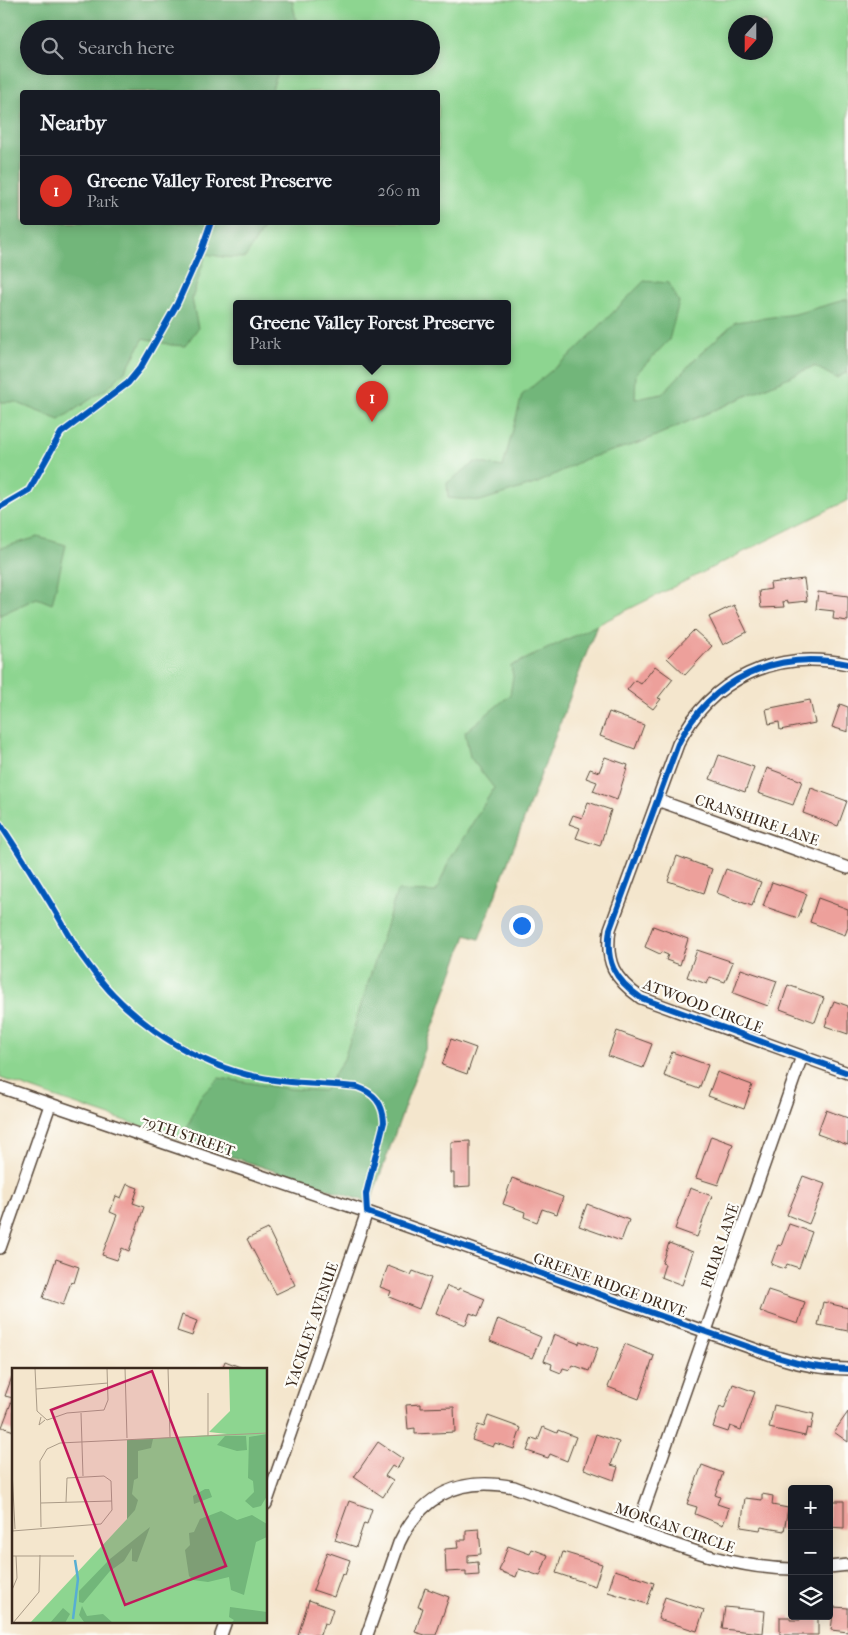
<!DOCTYPE html>
<meta charset="utf-8">
<style>
body{margin:0;font-family:"IM FELL French Canon",serif;background:#20242c;color:#f1f3f6}
.controls{position:absolute;right:15px;bottom:15px;display:grid;overflow:hidden;border-radius:5px;box-shadow:0 2px 12px #0003}
.controls button{width:45px;height:45px;display:grid;place-items:center;padding:0;border:0;border-bottom:1px solid #363941;background:#171b24;color:#f1f3f6;font:25px sans-serif}
.compass{position:absolute;left:728px;top:15px;width:45px;height:45px;border-radius:50%;background:#171b24;box-shadow:0 2px 12px #0003;rotate:201deg}
.you{position:absolute;left:521px;top:925px;width:18px;height:18px;margin:-12px;border:4px solid #fff;border-radius:50%;background:#1a73e8;box-shadow:0 0 0 8px #1a73e833}
.badge{display:grid;place-items:center;width:32px;height:32px;border-radius:50%;background:#d93025;color:#fff;font-size:16px;font-weight:700}
.pin{position:absolute;translate:-50% -41px;filter:drop-shadow(0 1px 2px #0008)}
.pin::after{content:'';position:absolute;top:26px;width:18px;height:15px;background:inherit;clip-path:polygon(0 0,100% 0,50% 100%)}
.popup{position:absolute;left:233px;top:300px;width:278px;height:65px;box-sizing:border-box;display:grid;place-content:center;border-radius:5px;background:#171b24;filter:drop-shadow(0 1px 4px #0005);font-size:16px;white-space:nowrap;color:#9ea1a6}
.popup b{font-size:19px;color:#f1f3f6}
.popup::after{content:'';position:absolute;left:50%;top:100%;margin-left:-10px;border:10px solid transparent;border-top-color:#171b24}
.list{margin:0;padding:0;list-style:none}
h2{display:flex;justify-content:space-between;align-items:center;height:65px;margin:0;padding:0 20px;font-size:21px}
h2 small{font-size:16px;font-weight:400;color:#9ea1a6}
.list li{display:grid;grid-template-columns:32px 1fr auto;gap:15px;align-items:center;box-sizing:border-box;height:70px;padding:0 20px;border-top:1px solid #363941}
.list b{display:block;font-size:19px;white-space:nowrap}
.list p{margin:0;font-size:16px;white-space:nowrap;color:#9ea1a6}
.list em{font-size:16px;font-style:normal;color:#9ea1a6}
.icon{flex:none;width:28px;height:28px;fill:none;stroke:currentColor;stroke-width:2;stroke-linecap:round;stroke-linejoin:round}
.map{position:relative;flex:none;width:848px;height:1635px;overflow:hidden}
.search{position:absolute;background:#171b24;box-shadow:0 2px 12px #0003;left:20px;top:20px;width:420px;height:55px;display:flex;align-items:center;gap:12px;box-sizing:border-box;padding:0 18px;border-radius:28px;color:#9ea1a6;font-size:19px}
.panel{position:absolute;background:#171b24;box-shadow:0 2px 12px #0003;left:20px;top:90px;width:420px;height:135px;border-radius:5px}
.map>svg:first-child{display:block}
</style>
<div class="map">
<svg width="848" height="1635" viewBox="0 0 848 1635">
<rect width="100%" height="100%" fill="#fdfcf7"/>
<filter id="ink" filterUnits="userSpaceOnUse"><feTurbulence type="fractalNoise" baseFrequency=".02" numOctaves="2"/><feDisplacementMap in="SourceGraphic" scale="10" xChannelSelector="R" yChannelSelector="G"/><feConvolveMatrix kernelMatrix="1 2 1 2 8 2 1 2 1" color-interpolation-filters="sRGB"/></filter>
<filter id="wash" filterUnits="userSpaceOnUse"><feTurbulence type="fractalNoise" baseFrequency=".0096" numOctaves="4" result="noise"/><feDisplacementMap in="SourceGraphic" scale="20" xChannelSelector="R" yChannelSelector="G"/><feGaussianBlur stdDeviation="1.12" result="paint"/><feColorMatrix in="noise" values="0 0 0 0 0 0 0 0 0 0 0 0 0 0 0 0 0 1.4 0 .05"/><feComposite in="paint" operator="in"/></filter>
<g filter="url(#wash)">
<rect width="100%" height="100%" fill="#f4e6cd"/>
<path fill="#8dd590" stroke="#648057" fill-rule="evenodd" d="M0 0H848V500L597 625 479 939 466 935 370 1203 51 1096 0 1078ZM736 22H766V52H736ZM29 29H431V66H29ZM22 92H438V222H22ZM237 303H507V361H237Z"/>
<g fill="#72b67a" stroke="#56704c">
<polygon points="0,0 292,0 298,29 29,29 29,66 280,66 271,92 22,92 22,222 264,223 262,230 245,258 223,257 206,254 192,299 198,328 185,346 171,345 144,338 126,370 109,387 59,420 15,402 0,402"/>
<polygon points="644,281 669,283 679,302 669,340 636,374 635,399 662,394 698,356 735,322 795,314 848,299 848,372 836,378 814,366 642,442 585,459 538,483 480,501 448,498 447,483 475,462 503,467 522,395 575,351"/>
<polygon points="38,537 66,545 52,604 37,598 0,615 0,548"/>
<polygon points="597,625 479,939 466,935 370,1203 182,1140 200,1097 219,1078 291,1089 324,1091 344,1059 397,891 436,892 449,861 494,788 470,757 465,732 510,695 513,676 511,666"/>
</g>
<g id="blocks">
<g fill="#eda09b">
<polygon points="804,579 807,601 788,603 788,601 783,602 784,607 761,608 759,591 771,589 770,583"/>
<polygon points="818,592 848,596 848,621 833,619 834,611 816,609"/>
<polygon points="734,605 747,632 723,645 709,617"/>
<polygon points="694,630 712,646 685,675 667,658"/>
<polygon points="655,666 673,679 658,698 661,699 653,709 627,690 635,680 641,684"/>
<polygon points="810,700 815,723 780,730 779,722 769,724 766,709"/>
<polygon points="840,704 848,707 848,732 832,727"/>
<polygon points="609,712 644,725 635,749 600,736"/>
<polygon points="719,755 754,767 745,792 710,779"/>
<polygon points="605,757 628,765 617,800 593,791 597,782 586,778 590,769 599,772"/>
<polygon points="767,768 802,781 793,805 758,793"/>
<polygon points="811,788 847,801 838,826 803,813"/>
<polygon points="588,802 611,810 600,846 576,838 580,828 569,824 573,815 582,818"/>
<polygon points="677,856 712,869 704,893 668,881"/>
<polygon points="726,869 761,882 752,906 717,893"/>
<polygon points="772,882 807,894 798,918 763,906"/>
<polygon points="818,898 848,909 848,927 845,935 810,922"/>
<polygon points="653,926 688,939 680,965 666,960 668,955 661,952 660,954 645,947"/>
<polygon points="697,950 733,962 725,982 710,977 707,984 687,977"/>
<polygon points="741,969 777,981 768,1006 733,993"/>
<polygon points="788,985 824,998 815,1022 780,1009"/>
<polygon points="834,1001 848,1006 848,1034 825,1026"/>
<polygon points="617,1031 652,1044 643,1068 608,1056"/>
<polygon points="451,1039 476,1048 467,1074 442,1065"/>
<polygon points="672,1052 708,1065 699,1089 664,1076"/>
<polygon points="717,1072 752,1085 744,1109 708,1096"/>
<polygon points="826,1110 848,1118 848,1145 817,1134"/>
<polygon points="711,1136 733,1144 718,1185 696,1178"/>
<polygon points="470,1141 470,1186 454,1187 454,1173 451,1173 451,1142"/>
<polygon points="803,1176 825,1184 809,1224 787,1215"/>
<polygon points="512,1178 563,1197 557,1214 542,1209 537,1222 524,1217 525,1212 503,1204"/>
<polygon points="127,1184 138,1188 133,1203 144,1207 129,1251 122,1248 117,1260 102,1255 117,1215 110,1212 116,1196 121,1198"/>
<polygon points="690,1188 712,1196 697,1237 675,1229"/>
<polygon points="587,1204 629,1220 621,1241 579,1226"/>
<polygon points="789,1224 812,1232 799,1268 787,1264 785,1269 771,1264 778,1245 781,1246"/>
<polygon points="268,1229 295,1285 276,1294 247,1239"/>
<polygon points="669,1243 693,1252 682,1285 661,1277 665,1264 662,1263"/>
<polygon points="56,1259 79,1267 74,1283 71,1282 63,1305 43,1298"/>
<polygon points="388,1266 411,1275 413,1271 431,1278 419,1309 389,1297 391,1291 380,1287"/>
<polygon points="447,1286 458,1290 459,1288 485,1299 478,1316 470,1313 466,1325 436,1313"/>
<polygon points="768,1290 805,1302 798,1324 760,1311"/>
<polygon points="823,1302 848,1308 848,1331 818,1325"/>
<polygon points="182,1315 197,1321 192,1336 177,1331"/>
<polygon points="498,1319 541,1337 532,1358 490,1341"/>
<polygon points="554,1334 579,1344 580,1341 598,1348 589,1371 573,1365 570,1370 563,1368 561,1373 551,1369 552,1364 544,1361"/>
<polygon points="625,1344 654,1356 639,1399 608,1387"/>
<polygon points="225,1361 245,1369 222,1369"/>
<polygon points="12,1377 14,1378 14,1431 2,1427 13,1398 5,1396"/>
<polygon points="733,1384 755,1392 741,1430 730,1426 728,1432 713,1427 720,1407 724,1409"/>
<polygon points="421,1404 421,1408 454,1407 455,1432 415,1434 415,1428 408,1429 406,1405"/>
<polygon points="774,1405 814,1414 811,1429 807,1428 805,1436 769,1428"/>
<polygon points="848,1412 848,1442 834,1432"/>
<polygon points="488,1416 521,1428 514,1449 495,1443 493,1447 472,1440 478,1425 484,1427"/>
<polygon points="543,1427 557,1433 558,1430 576,1437 567,1461 550,1454 548,1458 527,1451 532,1438 538,1440"/>
<polygon points="596,1434 619,1442 611,1465 618,1467 614,1480 584,1469"/>
<polygon points="378,1442 403,1459 397,1469 392,1466 385,1476 393,1481 383,1497 354,1477"/>
<polygon points="702,1465 723,1473 715,1495 720,1497 717,1504 729,1508 723,1525 695,1514 697,1507 687,1504"/>
<polygon points="762,1494 773,1496 772,1505 788,1508 784,1531 761,1527 760,1530 741,1527 745,1498 762,1500"/>
<polygon points="349,1501 372,1509 367,1524 364,1523 356,1547 335,1540"/>
<polygon points="829,1501 844,1501 844,1528 829,1527"/>
<polygon points="479,1529 481,1554 468,1555 468,1563 478,1562 479,1575 466,1576 466,1571 446,1572 445,1549 458,1548 457,1540 466,1540 466,1530"/>
<polygon points="508,1546 530,1554 532,1549 548,1555 540,1576 519,1569 516,1577 499,1571"/>
<polygon points="327,1552 350,1560 345,1575 342,1574 334,1597 313,1590"/>
<polygon points="563,1552 602,1564 595,1586 556,1573"/>
<polygon points="615,1570 654,1583 647,1604 608,1592"/>
<polygon points="425,1588 449,1597 436,1635 425,1635 415,1632 423,1608 418,1607"/>
<polygon points="665,1597 704,1610 697,1631 658,1619"/>
<polygon points="309,1600 333,1609 328,1624 324,1623 320,1635 298,1635"/>
<polygon points="725,1607 765,1611 763,1633 722,1629"/>
<polygon points="834,1607 848,1608 848,1632 831,1630"/>
<polygon points="800,1616 818,1616 818,1635 780,1635 780,1617 790,1617 790,1620 800,1620"/>
</g>
</g>
</g>
<g filter="url(#ink)">
<use href="#blocks" fill-opacity="0" stroke="#574638" stroke-width="1"/>
<g fill="none" stroke-linecap="round" stroke-linejoin="round">
<g stroke="#574638" stroke-width="14">
<g id="street">
<path d="M848 664C776 649 711 678 678 744L610 929C605 962 614 979 641 998L848 1073"/>
<polyline points="657,800 848,868"/>
<path d="M0 1087 367 1212 780 1358C802 1365 825 1369 848 1369"/>
<polyline points="0,1248 50,1105"/>
<polyline points="266,1504 367,1212"/>
<polyline points="636,1531 802,1056"/>
<polyline points="829,1567 848,1565"/>
<polyline points="221,1635 226,1621"/>
<path d="M367 1635 399 1543C422 1494 461 1476 514 1487 555 1502 596 1516 636 1531 690 1550 734 1568 792 1569"/>
</g>
</g>
<use href="#street" stroke="#fff" stroke-width="11"/>
<g stroke="#fdfcf7" stroke-width="9">
<g id="cycleway">
<polyline points="0,507 29,490 61,433 128,383 141,367 177,304 202,248 211,222"/>
<path d="M848 664C776 649 711 678 678 744L610 929C605 962 614 979 641 998L848 1073"/>
<path d="M0 824C17 849 33 875 49 901 60 919 70 938 82 956 120 1012 181 1058 248 1075 283 1084 320 1083 357 1087 374 1093 383 1103 384 1122L366 1194 367 1212 780 1358C802 1365 825 1369 848 1369"/>
</g>
</g>
<use href="#cycleway" stroke="#0057b8" stroke-width="6"/>
</g>
</g>
<g text-anchor="middle" stroke-width="4.5" stroke-linejoin="round" paint-order="stroke">
<g font-size="15" fill="#3b2a1e" stroke="#fdfcf7">
<text transform="translate(757 820) rotate(19)" y="5">CRANSHIRE LANE</text>
<text transform="translate(703 1006) rotate(21)" y="5">ATWOOD CIRCLE</text>
<text transform="translate(188 1136) rotate(19)" y="5">79TH STREET</text>
<text transform="translate(720 1246) rotate(-71)" y="5">FRIAR LANE</text>
<text transform="translate(610 1285) rotate(20)" y="5">GREENE RIDGE DRIVE</text>
<text transform="translate(312 1325) rotate(-71)" y="5">YACKLEY AVENUE</text>
<text transform="translate(675 1528) rotate(19)" y="5">MORGAN CIRCLE</text>
</g>
</g>
<g transform="translate(12 1368)">
<rect width="255" height="255" fill="#f4e6cd"/>
<path d="M217 0H255V255H18L115 151V72L215 66 197 64 218 43Z" fill="#8dd590"/>
<path d="M255 66V128L249 138 241 140 233 133 242 124 241 113 236 110 237 69ZM213 68H234L235 82 225 83 205 77ZM141 71 139 80 126 83V110L122 112 120 126 126 132 123 142 115 151V72ZM193 121H197L200 129 182 136 181 128ZM209 143 225 152 240 147 255 156V169L244 174 232 227 219 222 217 209 196 214 181 212 177 208 173 182 178 177 177 165 182 164 188 151ZM138 159 125 194 120 193V180L112 193 98 203 71 235 67 234V223L98 191ZM70 238 75 248 91 246 101 255 72 254 67 247ZM218 239 255 244V255H219L222 252 217 249ZM51 240 58 246 53 255H38Z" fill="#72b67a"/>
<path fill="none" stroke="#57aed3" stroke-width="2.5" d="M61 251 66 211 63 192"/>
<path fill="none" stroke="#aa9b87" stroke-width="1" d="M23 0 25 43 35 52 55 45 92 42 96 32 95 0M113 0 115 70M156 0 158 69M24 21 96 15M69 45 71 108M29 49 27 57 33 52M196 68V25M0 102 3 161M29 135 100 133M29 159 28 93 35 81 48 75 255 65M0 163 89 156 100 142 99 113 92 108 55 110 54 134M0 188H62M0 222 5 210 4 188M1 255 27 224 28 187"/>
<path fill="#c2185b" fill-opacity="0.15" stroke="#c2185b" stroke-width="2.5" d="M140 3 214 198 113 237 39 42Z"/>
<rect width="255" height="255" fill="none" stroke="#3b2a1e" stroke-width="2.5"/>
</g>
</svg>
<div class="controls">
<button>+</button>
<button>−</button>
<button><svg class="icon" aria-label="layers" viewBox="0 0 24 24"><path d="M12 4l9 5-9 5-9-5zM3 14l9 5 9-5"/></svg></button>
</div>
<svg class="compass" viewBox="-18 -18 36 36"><path d="M0-13l5 13h-10z" fill="#e53935"/><path d="M0 13l5-13h-10z" fill="#9ea1a6"/></svg>
<div class="you"></div>
<div class="pin badge" style="left:372px;top:422px">1</div>
<div class="popup"><b>Greene Valley Forest Preserve</b>Park</div>
<div class="search"><svg class="icon" aria-label="search" viewBox="0 0 24 24"><circle cx="10" cy="10" r="6"/><path d="M15 15l6 6"/></svg>Search here</div>
<section class="panel">
<h2>Nearby<small></small></h2>
<ul class="list">
<li><span class="badge">1</span><div><b>Greene Valley Forest Preserve</b><p>Park</p></div><em>260 m</em></li>
</ul>
</section>
</div>
